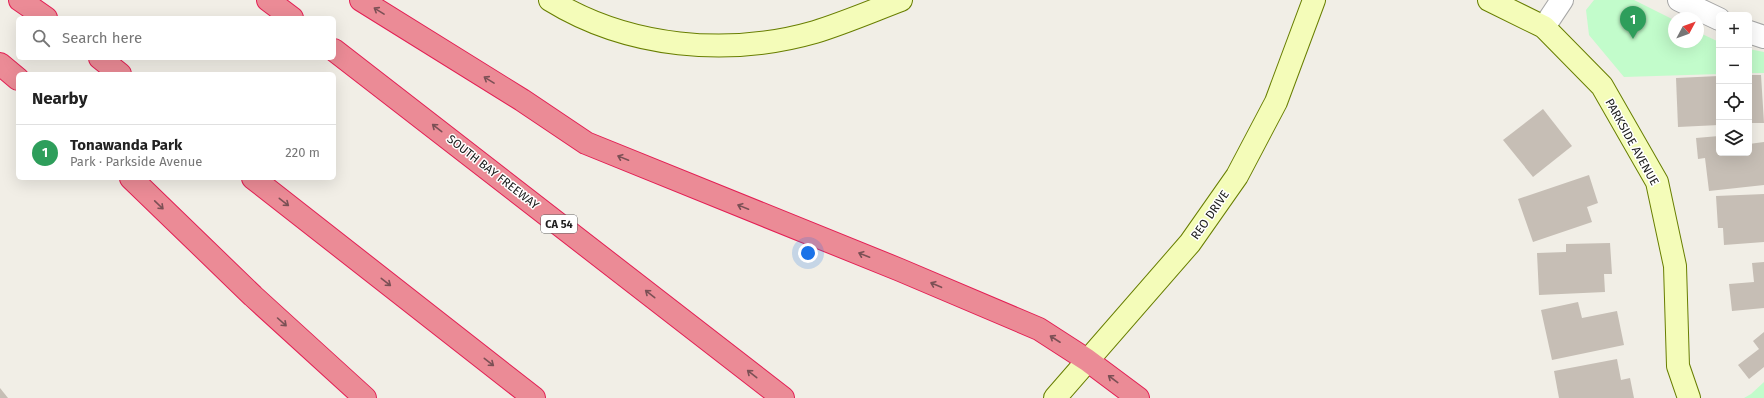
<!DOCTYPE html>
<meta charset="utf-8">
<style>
body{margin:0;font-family:"Fira Sans",sans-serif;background:#f6f6f6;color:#222}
.controls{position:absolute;right:12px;top:12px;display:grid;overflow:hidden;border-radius:6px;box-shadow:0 4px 16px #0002}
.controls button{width:36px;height:36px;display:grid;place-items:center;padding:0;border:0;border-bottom:1px solid #e0e0e0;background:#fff;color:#222;font:20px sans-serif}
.compass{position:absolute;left:1668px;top:12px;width:36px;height:36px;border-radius:50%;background:#fff;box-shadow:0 4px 16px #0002;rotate:49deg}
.you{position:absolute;left:808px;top:253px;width:14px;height:14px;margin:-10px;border:3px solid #fff;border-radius:50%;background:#1a73e8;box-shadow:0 0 0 6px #1a73e833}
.badge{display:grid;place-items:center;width:26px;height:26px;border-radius:50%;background:#db2777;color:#fff;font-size:13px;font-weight:700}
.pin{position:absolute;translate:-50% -33px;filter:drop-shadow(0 1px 2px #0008)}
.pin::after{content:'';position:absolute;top:21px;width:14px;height:12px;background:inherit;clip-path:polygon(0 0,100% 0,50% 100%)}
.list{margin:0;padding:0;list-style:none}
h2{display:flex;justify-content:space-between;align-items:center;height:52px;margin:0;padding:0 16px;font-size:17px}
h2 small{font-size:13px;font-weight:400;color:#767676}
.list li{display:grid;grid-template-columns:26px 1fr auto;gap:12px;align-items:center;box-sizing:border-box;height:56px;padding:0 16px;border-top:1px solid #e0e0e0}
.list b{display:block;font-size:15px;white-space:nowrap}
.list p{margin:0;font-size:13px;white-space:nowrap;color:#767676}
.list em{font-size:13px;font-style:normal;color:#767676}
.icon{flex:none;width:22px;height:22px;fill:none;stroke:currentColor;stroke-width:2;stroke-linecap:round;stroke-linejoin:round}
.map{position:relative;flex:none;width:1764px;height:398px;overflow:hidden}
.search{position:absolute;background:#fff;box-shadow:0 4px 16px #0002;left:16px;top:16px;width:320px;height:44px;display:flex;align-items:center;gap:10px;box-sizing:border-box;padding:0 14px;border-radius:6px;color:#767676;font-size:15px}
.panel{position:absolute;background:#fff;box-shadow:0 4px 16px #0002;left:16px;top:72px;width:320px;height:108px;border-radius:6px}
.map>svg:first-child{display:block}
</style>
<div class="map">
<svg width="1764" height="398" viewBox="0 0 1764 398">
<rect width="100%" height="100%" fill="#f1eee6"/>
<g fill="#c2fccb">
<polygon points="1594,0 1634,0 1674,20 1674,42 1698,42 1698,32 1719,42 1719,74 1624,77 1589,35 1586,10"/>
<polygon points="1749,49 1764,52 1764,73 1749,73"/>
<polygon points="1764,382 1764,398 1744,398 1751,394"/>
</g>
<g fill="#c6beb5">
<polygon points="1749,75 1761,75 1764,123 1749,123"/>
<polygon points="1719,76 1719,125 1678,127 1676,78"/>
<polygon points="1543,109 1572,146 1533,177 1503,140"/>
<polygon points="1719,136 1719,153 1749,153 1749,144 1764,142 1764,185 1709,191 1705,158 1698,159 1696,138"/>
<polygon points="1589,175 1598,203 1587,207 1592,222 1533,242 1518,199"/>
<polygon points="1764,194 1764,242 1724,245 1723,228 1718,228 1716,196"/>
<polygon points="1610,243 1612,274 1604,274 1605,292 1539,295 1537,253 1566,252 1566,244"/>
<polygon points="1764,262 1764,308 1732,311 1729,284 1754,282 1752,263"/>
<polygon points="1578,302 1582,318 1617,311 1624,345 1552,360 1541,310"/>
<polygon points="1764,332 1764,367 1749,379 1738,365 1759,349 1753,341"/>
<polygon points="1617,359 1621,380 1630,378 1634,398 1559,398 1554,371"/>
<polygon points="0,388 8,398 0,398"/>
</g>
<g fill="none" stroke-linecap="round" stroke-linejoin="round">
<g stroke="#a7a7a7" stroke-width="24">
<g id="street">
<polyline points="1679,0 1719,19"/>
<polyline points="1544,27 1562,0"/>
<polyline points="1749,32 1764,37"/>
</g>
</g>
<g stroke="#687e00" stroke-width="24">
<g id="secondary">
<path d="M550 0C628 48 728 57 815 32 844 23 872 11 901 0"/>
<polyline points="1489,0 1544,27 1602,86 1657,182 1675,266 1678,366 1689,398"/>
<polyline points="1055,398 1190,243 1237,176 1276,102 1314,0"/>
</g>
</g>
<g stroke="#e31f54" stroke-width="24">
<g id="highway">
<polyline points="20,0 46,18"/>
<polyline points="268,0 292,18"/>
<polyline points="361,0 522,100 586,143 900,270 1039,329 1087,360 1138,398"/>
<polyline points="334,50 783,398"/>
<polyline points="100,58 120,74"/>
<polyline points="0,64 18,79"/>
<polyline points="131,178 253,296 365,398"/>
<polyline points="253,178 534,398"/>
</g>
</g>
<use href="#street" stroke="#fff" stroke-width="22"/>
<use href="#secondary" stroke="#f4fcb9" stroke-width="22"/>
<use href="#highway" stroke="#eb8b96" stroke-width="22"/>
</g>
<defs><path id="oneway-shaft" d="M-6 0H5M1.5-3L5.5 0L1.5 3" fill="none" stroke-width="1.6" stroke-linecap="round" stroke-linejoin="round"/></defs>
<g stroke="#7b5055">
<use href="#oneway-shaft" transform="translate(379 11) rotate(-148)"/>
<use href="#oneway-shaft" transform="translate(489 80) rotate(-148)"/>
<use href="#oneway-shaft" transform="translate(437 128) rotate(-142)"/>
<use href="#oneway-shaft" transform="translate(623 158) rotate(-158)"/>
<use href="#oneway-shaft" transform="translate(284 202) rotate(38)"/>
<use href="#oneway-shaft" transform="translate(159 205) rotate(44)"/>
<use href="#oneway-shaft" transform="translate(743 207) rotate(-158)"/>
<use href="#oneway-shaft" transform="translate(864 255) rotate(-158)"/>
<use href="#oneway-shaft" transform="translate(386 282) rotate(38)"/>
<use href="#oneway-shaft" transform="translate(936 285) rotate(-157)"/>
<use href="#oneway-shaft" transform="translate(650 294) rotate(-142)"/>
<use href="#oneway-shaft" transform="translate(282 322) rotate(42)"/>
<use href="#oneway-shaft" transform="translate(1055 339) rotate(-147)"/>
<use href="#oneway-shaft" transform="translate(489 362) rotate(38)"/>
<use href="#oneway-shaft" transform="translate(752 374) rotate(-142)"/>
<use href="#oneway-shaft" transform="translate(1113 379) rotate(-143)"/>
</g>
<g text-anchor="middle" stroke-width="3" stroke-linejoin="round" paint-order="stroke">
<rect fill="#fff" stroke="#636363" stroke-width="1" x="541" y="215" width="36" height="18" rx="3"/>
<g font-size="11" font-weight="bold" fill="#202020">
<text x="559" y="228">CA 54</text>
</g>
<g font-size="12" fill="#202020" stroke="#fff">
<text transform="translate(1632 142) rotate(61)" y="4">PARKSIDE AVENUE</text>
<text transform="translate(493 172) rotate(38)" y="4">SOUTH BAY FREEWAY</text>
<text transform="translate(1210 215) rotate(-55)" y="4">REO DRIVE</text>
</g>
</g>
</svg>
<div class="controls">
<button>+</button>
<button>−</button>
<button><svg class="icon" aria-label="locate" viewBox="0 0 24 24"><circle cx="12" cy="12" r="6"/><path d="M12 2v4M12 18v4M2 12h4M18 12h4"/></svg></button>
<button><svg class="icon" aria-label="layers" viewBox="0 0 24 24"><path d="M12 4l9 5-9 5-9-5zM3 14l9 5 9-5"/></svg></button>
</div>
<svg class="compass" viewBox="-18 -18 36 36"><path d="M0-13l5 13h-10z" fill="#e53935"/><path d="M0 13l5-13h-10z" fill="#767676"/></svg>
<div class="you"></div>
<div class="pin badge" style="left:1633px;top:39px;background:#2e9e5b">1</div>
<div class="search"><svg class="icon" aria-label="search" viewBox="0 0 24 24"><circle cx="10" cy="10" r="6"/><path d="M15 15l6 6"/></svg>Search here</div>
<section class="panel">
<h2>Nearby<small></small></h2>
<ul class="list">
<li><span class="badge" style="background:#2e9e5b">1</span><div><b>Tonawanda Park</b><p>Park · Parkside Avenue</p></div><em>220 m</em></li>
</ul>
</section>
</div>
